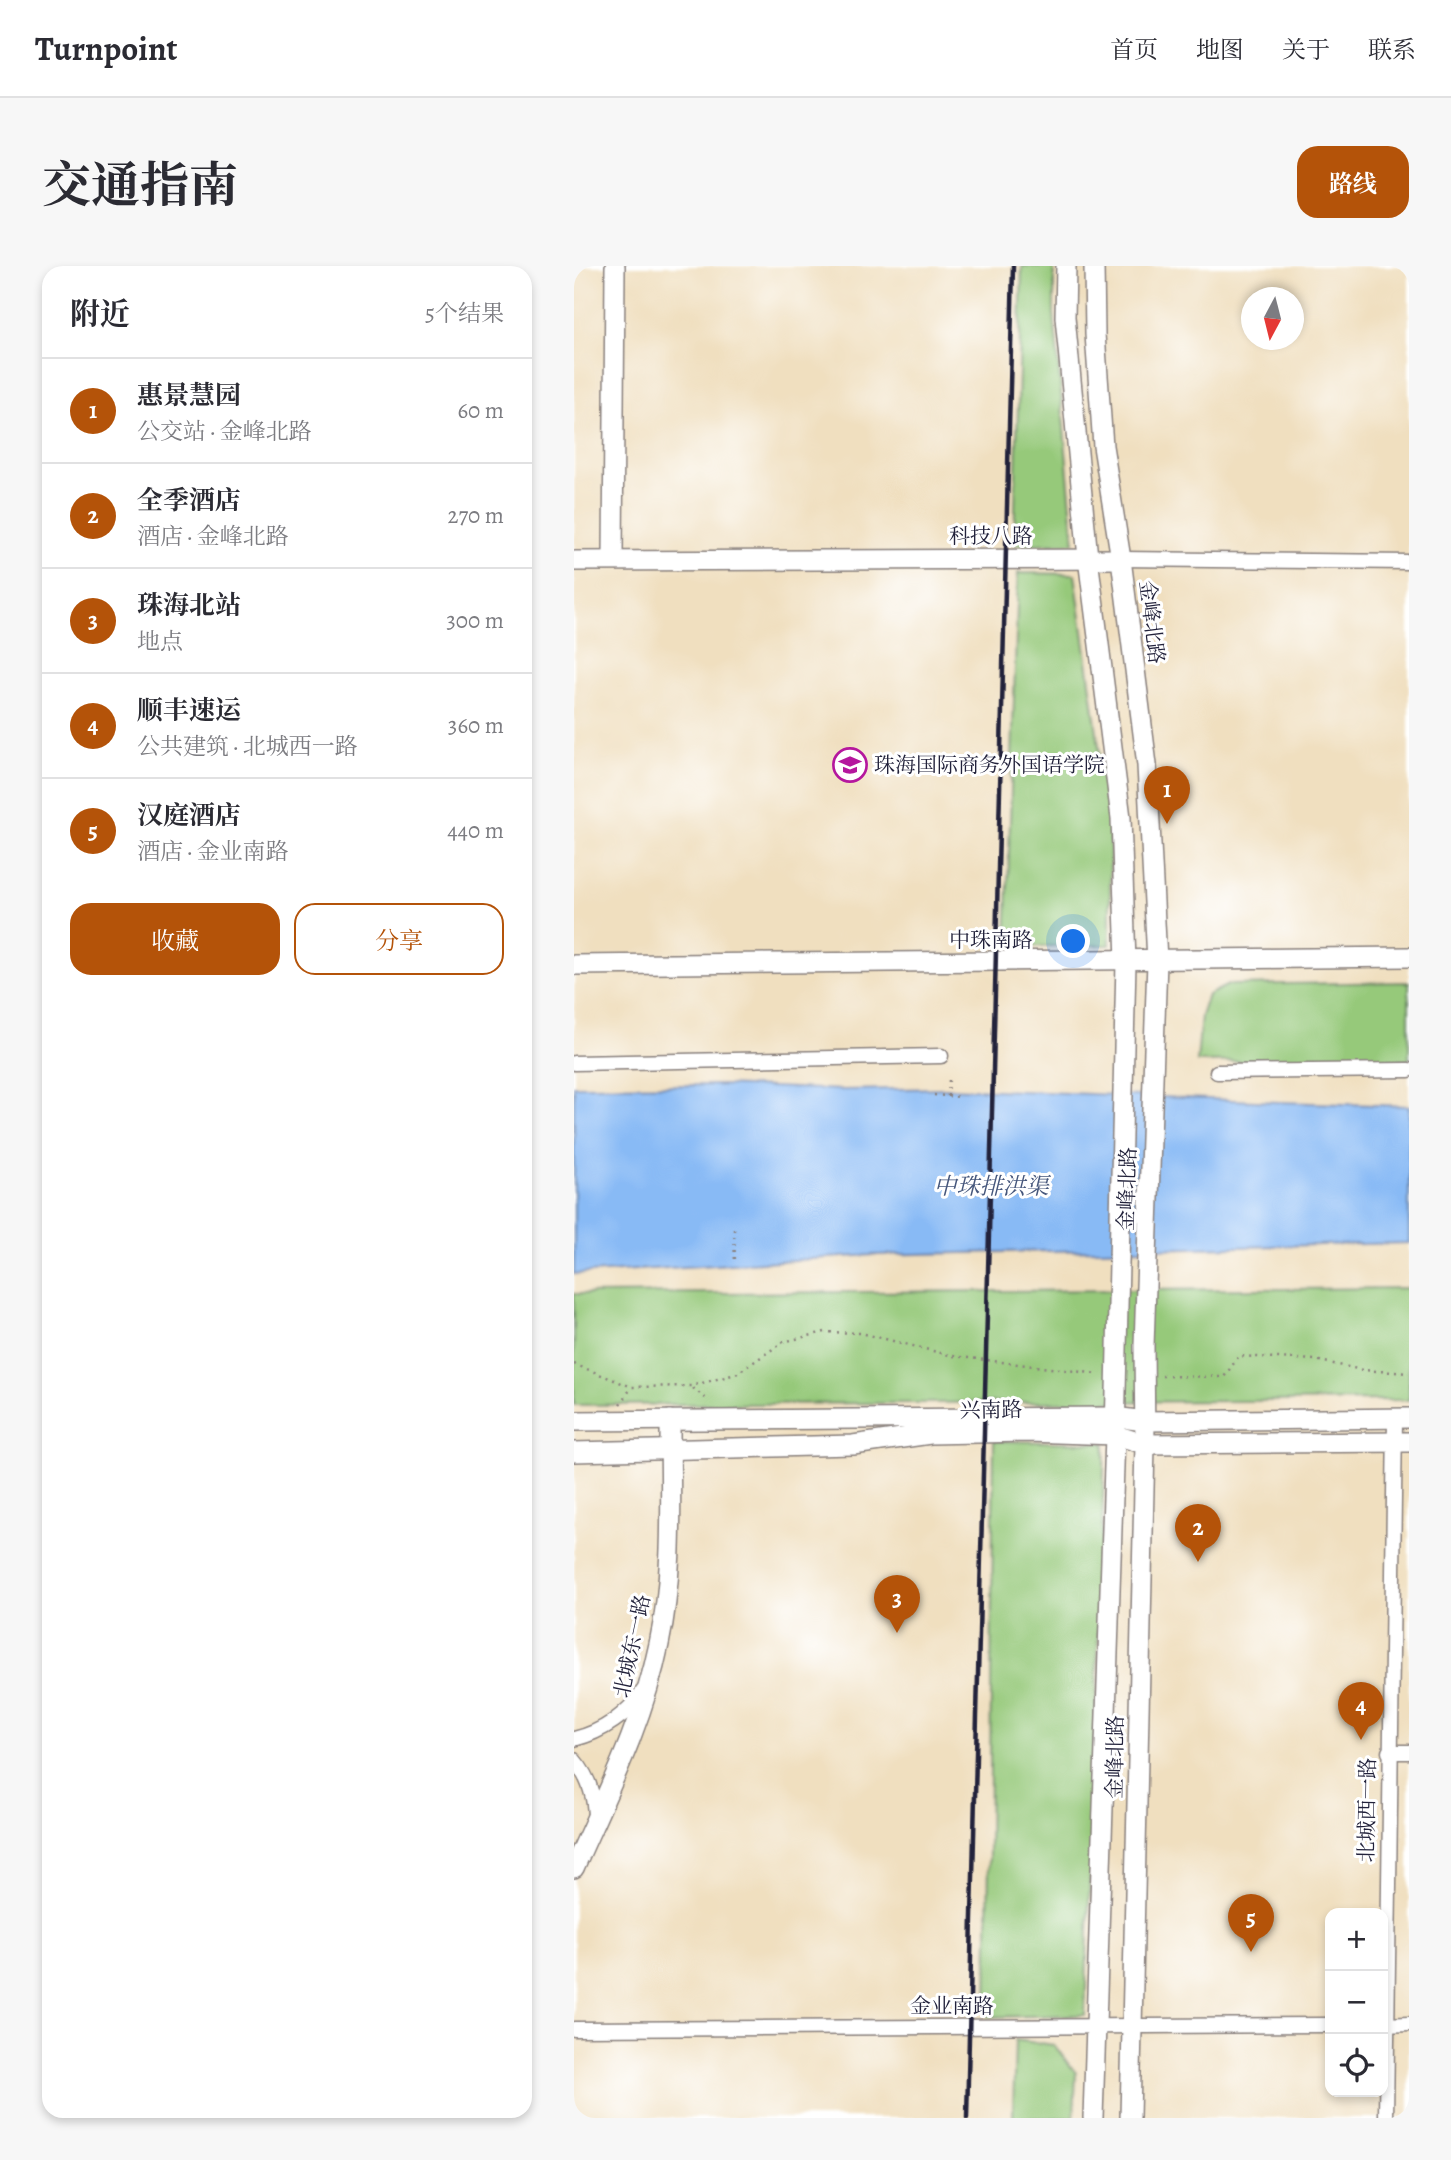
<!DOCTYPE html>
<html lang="zh">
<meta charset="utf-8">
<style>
body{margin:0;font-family:Alegreya,"Noto Serif SC",serif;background:#f7f7f7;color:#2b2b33}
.controls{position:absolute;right:21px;bottom:21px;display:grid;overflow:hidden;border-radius:14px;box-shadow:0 4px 10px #0003}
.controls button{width:63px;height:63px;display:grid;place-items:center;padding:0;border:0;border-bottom:2px solid #e1e1e2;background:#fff;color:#2b2b33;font:35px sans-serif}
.compass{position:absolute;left:667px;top:21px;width:63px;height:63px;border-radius:50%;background:#fff;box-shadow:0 4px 10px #0003;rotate:187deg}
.you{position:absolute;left:500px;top:676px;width:24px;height:24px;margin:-18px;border:5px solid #fff;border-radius:50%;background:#1a73e8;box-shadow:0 0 0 10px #1a73e833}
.badge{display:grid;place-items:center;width:46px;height:46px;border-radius:50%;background:#b45309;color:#fff;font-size:23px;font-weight:700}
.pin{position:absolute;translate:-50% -58px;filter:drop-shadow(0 2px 4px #0008)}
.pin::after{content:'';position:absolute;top:37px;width:24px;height:21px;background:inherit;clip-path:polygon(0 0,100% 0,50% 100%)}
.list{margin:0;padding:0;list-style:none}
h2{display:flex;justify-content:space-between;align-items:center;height:91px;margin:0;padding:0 28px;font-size:30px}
h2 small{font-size:23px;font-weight:400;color:#7c7c81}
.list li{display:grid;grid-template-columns:46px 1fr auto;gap:21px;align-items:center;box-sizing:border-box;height:105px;padding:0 28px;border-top:2px solid #e1e1e2}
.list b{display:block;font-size:26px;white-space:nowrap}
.list p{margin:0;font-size:23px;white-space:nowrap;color:#7c7c81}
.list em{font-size:23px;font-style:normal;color:#7c7c81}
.actions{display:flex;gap:14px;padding:21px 28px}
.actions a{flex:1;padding:16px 0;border:2px solid #b45309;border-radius:21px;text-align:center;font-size:24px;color:#b45309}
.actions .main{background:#b45309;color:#fff}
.icon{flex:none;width:38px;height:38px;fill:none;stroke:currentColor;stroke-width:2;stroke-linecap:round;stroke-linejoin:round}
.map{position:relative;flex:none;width:835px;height:1852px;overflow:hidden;border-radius:21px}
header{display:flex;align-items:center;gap:42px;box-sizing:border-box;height:98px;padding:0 35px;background:#fff;border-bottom:2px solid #e1e1e2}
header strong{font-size:33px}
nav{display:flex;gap:38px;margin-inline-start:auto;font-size:24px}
.intro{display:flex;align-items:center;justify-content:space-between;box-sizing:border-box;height:168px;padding:0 42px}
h1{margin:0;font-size:49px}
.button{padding:18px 32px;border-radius:21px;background:#b45309;color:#fff;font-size:24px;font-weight:700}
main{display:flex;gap:42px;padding:0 42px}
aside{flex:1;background:#fff;border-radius:21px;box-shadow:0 4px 10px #0003}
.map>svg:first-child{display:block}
</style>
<header>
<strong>Turnpoint</strong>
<nav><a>首页</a><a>地图</a><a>关于</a><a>联系</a></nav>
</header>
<div class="intro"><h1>交通指南</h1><a class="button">路线</a></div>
<main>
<aside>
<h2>附近<small>5个结果</small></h2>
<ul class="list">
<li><span class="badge">1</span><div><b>惠景慧园</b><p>公交站 · 金峰北路</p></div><em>60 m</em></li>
<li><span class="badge">2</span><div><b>全季酒店</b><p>酒店 · 金峰北路</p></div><em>270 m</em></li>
<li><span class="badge">3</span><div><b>珠海北站</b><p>地点</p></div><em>300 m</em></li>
<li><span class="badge">4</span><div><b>顺丰速运</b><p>公共建筑 · 北城西一路</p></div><em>360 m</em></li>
<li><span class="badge">5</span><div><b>汉庭酒店</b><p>酒店 · 金业南路</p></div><em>440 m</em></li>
</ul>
<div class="actions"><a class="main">收藏</a><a>分享</a></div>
</aside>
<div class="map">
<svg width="835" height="1852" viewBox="0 0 835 1852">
<rect width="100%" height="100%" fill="#fff"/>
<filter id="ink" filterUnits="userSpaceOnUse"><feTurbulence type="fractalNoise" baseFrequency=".0143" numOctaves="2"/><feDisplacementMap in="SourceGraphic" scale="14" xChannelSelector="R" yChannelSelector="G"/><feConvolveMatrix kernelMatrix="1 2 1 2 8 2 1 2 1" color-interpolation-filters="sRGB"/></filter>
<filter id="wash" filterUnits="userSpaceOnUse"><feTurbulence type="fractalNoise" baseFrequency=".00686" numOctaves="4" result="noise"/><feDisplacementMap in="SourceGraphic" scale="28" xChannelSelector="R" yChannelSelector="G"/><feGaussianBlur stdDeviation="1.57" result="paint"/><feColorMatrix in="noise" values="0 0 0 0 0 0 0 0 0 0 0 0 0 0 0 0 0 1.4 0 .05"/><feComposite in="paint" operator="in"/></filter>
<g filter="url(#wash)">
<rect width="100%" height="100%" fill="#f0dfbf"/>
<g fill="#96c97a" stroke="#5c765a" stroke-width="2">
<polygon points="448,0 480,0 480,47 500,277 440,279"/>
<polygon points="444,307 501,308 536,560 536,679 432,681"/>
<polygon points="835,716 835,794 623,796 627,750 634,729 654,719"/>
<polygon points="835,1022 835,1134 0,1139 0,1028"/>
<polygon points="420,1175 531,1177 511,1749 413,1751"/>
<polygon points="441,1774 480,1779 502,1807 500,1852 439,1852"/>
</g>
<polygon fill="#88baf5" stroke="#556e98" stroke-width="2" points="148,819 269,824 374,822 705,836 835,840 835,977 300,989 0,1008 0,820"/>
</g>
<g filter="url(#ink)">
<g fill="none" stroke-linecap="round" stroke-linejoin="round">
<g stroke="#89807d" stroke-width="17">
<g id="street">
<polyline points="547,293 835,296"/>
<polyline points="0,797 367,790"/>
<polyline points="643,806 835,804"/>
<path d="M0 1473C29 1466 54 1448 70 1424"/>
<polyline points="815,1486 835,1486"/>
<path d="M0 1494C15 1511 21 1531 21 1553"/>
<polyline points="809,1759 835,1758"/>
<polyline points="0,1763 756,1759"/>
<polyline points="812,1852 821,1153"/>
</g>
</g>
<g stroke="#89807d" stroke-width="22">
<g id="secondary">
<polyline points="492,0 491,51 514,292 547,552 552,696 541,1169 519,1852"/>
<polyline points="520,0 521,68 529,180 547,293 573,499 583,695 570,1080 571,1178 556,1852"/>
<polyline points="39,294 41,0"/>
<polyline points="0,295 547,293"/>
<polyline points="0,699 835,691"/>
<polyline points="0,1155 540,1151 571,1155 835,1152"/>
<polyline points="0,1186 279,1179 356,1168 454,1166 541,1169 571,1178 835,1176"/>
<path d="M0 1602C32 1529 69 1457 85 1378 101 1304 96 1229 96 1154"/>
</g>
</g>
<g stroke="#89807d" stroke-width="2.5" stroke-dasharray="2 5" stroke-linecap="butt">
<polyline points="360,829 387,831"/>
<polyline points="374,830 375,813"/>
<polyline points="160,963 161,998"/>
<polyline points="0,1098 58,1121 117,1120 162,1108 209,1076 251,1066 287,1067 379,1090 525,1108"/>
<polyline points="588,1110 650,1111 665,1090 741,1094 788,1104 835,1107"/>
<polyline points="119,1122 135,1135"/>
<polyline points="46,1138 58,1121"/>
</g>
<use href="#street" stroke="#fff" stroke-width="14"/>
<use href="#secondary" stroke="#fff" stroke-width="19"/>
<polyline stroke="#22223b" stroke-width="4.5" points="393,1852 439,0"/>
</g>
</g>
<defs>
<g id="school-ring" transform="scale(1.75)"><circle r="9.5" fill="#fff" stroke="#b5179e" stroke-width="1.5"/><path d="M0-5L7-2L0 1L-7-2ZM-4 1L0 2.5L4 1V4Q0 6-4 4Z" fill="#b5179e"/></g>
</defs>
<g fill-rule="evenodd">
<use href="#school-ring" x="276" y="499"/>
</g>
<g text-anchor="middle" stroke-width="6" stroke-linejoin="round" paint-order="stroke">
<g font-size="21" fill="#22223b" stroke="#fff">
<text x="417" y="277">科技八路</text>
<text transform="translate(578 356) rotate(83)" y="7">金峰北路</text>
<text x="417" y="681">中珠南路</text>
<text transform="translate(553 923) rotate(-88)" y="7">金峰北路</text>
<text transform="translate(417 1144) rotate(-1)" y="7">兴南路</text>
<text transform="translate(58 1380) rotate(-78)" y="7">北城东一路</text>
<text transform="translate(541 1491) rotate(-89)" y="7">金峰北路</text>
<text transform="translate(793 1544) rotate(-89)" y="7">北城西一路</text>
<text x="378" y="1747">金业南路</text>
</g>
<g font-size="21" fill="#22223b" stroke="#fff" text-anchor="start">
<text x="300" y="506">珠海国际商务外国语学院</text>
</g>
<g font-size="23" font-style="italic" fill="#46577c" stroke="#fff">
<text x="417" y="928">中珠排洪渠</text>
</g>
</g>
</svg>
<div class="controls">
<button>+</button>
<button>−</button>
<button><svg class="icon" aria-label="locate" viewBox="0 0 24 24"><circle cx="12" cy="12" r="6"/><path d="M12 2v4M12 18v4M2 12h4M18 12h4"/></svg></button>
</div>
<svg class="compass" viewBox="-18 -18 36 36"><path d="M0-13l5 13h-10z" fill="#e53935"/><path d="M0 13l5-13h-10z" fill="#7c7c81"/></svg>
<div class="you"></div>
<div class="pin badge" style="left:593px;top:558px">1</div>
<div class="pin badge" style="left:624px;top:1296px">2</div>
<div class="pin badge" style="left:323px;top:1367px">3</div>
<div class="pin badge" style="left:787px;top:1474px">4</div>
<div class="pin badge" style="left:677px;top:1686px">5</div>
</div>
</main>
